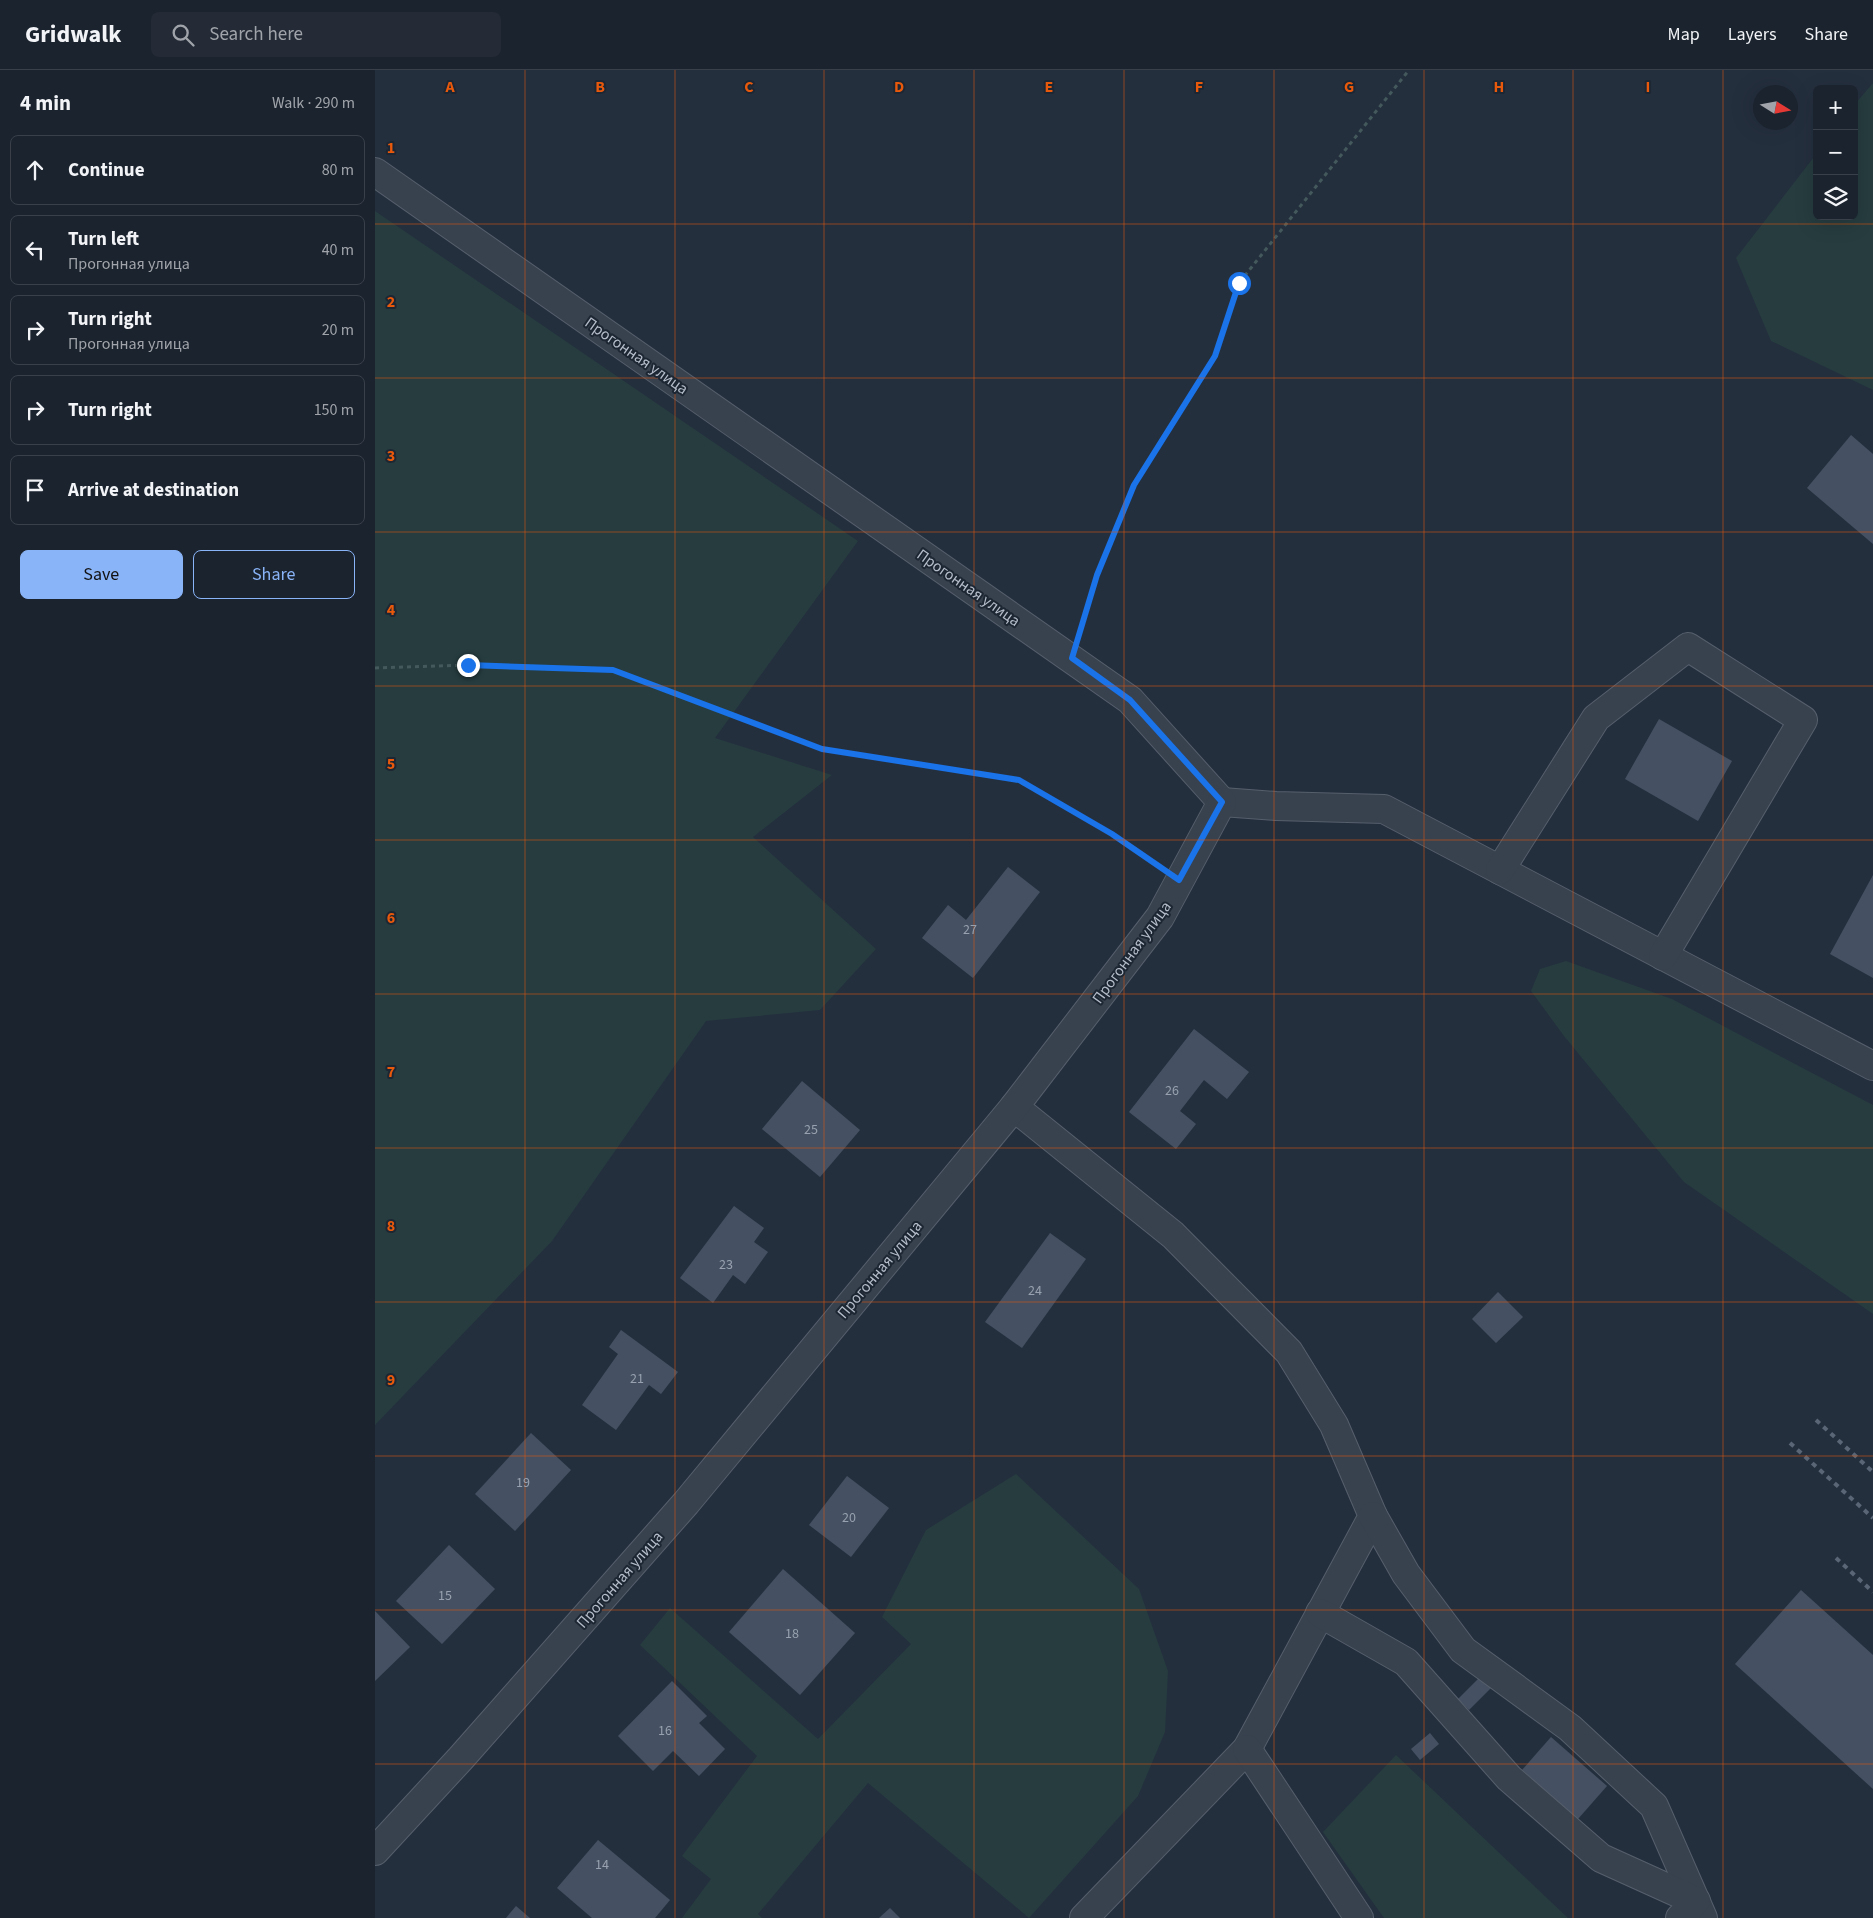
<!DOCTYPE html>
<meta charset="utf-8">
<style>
body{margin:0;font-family:"Source Sans 3",sans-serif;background:#242b36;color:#f1f3f6}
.controls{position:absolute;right:15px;top:15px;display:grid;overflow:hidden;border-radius:8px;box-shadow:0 5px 20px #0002}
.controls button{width:45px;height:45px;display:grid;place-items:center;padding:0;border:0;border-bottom:1px solid #39404a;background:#1b232e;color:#f1f3f6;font:25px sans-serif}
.compass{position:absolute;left:1378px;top:15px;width:45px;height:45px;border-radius:50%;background:#1b232e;box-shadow:0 5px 20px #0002;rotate:101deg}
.stop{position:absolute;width:15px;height:15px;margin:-11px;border:4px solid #1a73e8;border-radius:50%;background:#fff}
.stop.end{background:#1a73e8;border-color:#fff;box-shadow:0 1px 5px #0008}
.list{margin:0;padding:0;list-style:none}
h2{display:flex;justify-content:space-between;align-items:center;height:65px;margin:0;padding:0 20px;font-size:21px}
h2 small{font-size:16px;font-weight:400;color:#a0a4aa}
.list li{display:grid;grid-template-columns:32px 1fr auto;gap:15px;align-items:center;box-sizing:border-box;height:70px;margin:0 10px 10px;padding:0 10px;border:1px solid #39404a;border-radius:8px}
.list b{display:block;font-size:19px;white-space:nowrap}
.list p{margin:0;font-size:16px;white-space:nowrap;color:#a0a4aa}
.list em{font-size:16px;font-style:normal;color:#a0a4aa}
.actions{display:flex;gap:10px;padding:15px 20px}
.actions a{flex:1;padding:11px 0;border:1px solid #8ab4f8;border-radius:8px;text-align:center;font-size:18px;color:#8ab4f8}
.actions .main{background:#8ab4f8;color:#111}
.icon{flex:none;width:28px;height:28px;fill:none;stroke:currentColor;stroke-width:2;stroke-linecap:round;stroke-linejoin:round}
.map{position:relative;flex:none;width:1498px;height:1848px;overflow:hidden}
header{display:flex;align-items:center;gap:30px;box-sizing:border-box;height:70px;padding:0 25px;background:#1b232e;border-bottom:1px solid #39404a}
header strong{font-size:24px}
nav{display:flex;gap:28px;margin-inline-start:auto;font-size:18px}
.search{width:350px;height:45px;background:#242b36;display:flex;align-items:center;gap:12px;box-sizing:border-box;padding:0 18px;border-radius:8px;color:#a0a4aa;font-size:19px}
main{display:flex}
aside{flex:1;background:#1b232e}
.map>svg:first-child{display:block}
</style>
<header>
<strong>Gridwalk</strong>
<div class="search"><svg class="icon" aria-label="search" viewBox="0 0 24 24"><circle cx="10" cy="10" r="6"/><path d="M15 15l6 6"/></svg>Search here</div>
<nav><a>Map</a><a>Layers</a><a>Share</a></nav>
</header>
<main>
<aside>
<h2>4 min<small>Walk · 290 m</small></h2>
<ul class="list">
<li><svg class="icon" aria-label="ahead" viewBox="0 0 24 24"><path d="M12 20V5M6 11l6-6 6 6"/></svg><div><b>Continue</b></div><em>80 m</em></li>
<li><svg class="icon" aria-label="left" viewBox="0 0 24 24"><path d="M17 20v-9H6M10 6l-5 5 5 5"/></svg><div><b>Turn left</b><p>Прогонная улица</p></div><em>40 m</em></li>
<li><svg class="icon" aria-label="right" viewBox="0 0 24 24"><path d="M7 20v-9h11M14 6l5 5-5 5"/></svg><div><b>Turn right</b><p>Прогонная улица</p></div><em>20 m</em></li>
<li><svg class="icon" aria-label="right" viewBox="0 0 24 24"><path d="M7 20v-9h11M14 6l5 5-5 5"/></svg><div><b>Turn right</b></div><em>150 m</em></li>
<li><svg class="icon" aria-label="arrive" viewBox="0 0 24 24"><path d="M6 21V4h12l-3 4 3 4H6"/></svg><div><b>Arrive at destination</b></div></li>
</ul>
<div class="actions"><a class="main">Save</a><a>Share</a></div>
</aside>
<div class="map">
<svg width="1498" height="1848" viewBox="0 0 1498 1848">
<rect width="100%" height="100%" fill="#242f3e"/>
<g fill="#263c3f">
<polygon points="1498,13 1498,320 1396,271 1361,188 1442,83 1442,146 1479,146 1479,35"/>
<polygon points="0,141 483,471 340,668 457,705 378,767 501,879 445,940 331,951 177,1171 0,1355"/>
<polygon points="1191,891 1297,929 1498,1035 1498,1244 1309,1112 1189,966 1156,921 1165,899"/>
<polygon points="641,1404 764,1519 793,1601 790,1662 763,1726 654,1848 493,1713 383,1844 387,1848 307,1848 336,1809 307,1786 382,1686 265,1575 295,1538 443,1669 536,1574 507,1547 551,1460"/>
<polygon points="1021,1685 1193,1848 1009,1848 948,1762"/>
</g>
<g fill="#455162">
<polygon points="1476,365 1498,384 1498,474 1432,418"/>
<polygon points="1284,649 1357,691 1323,751 1250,709"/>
<polygon points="633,797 665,822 598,908 547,868 573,835 591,850"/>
<polygon points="1498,805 1498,908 1455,884"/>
<polygon points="819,959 874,1002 852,1029 829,1010 805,1041 821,1054 801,1079 754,1042"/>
<polygon points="427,1011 485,1060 445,1107 387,1059"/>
<polygon points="359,1136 389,1158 379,1172 393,1182 370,1214 358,1205 338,1233 305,1208"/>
<polygon points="675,1163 711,1189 647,1278 610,1252"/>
<polygon points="1123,1222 1148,1247 1121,1273 1097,1249"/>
<polygon points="246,1260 303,1302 286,1324 274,1315 241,1360 207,1335 243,1284 234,1277"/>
<polygon points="156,1363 196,1400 140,1461 100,1424"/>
<polygon points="472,1406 514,1438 476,1487 434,1455"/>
<polygon points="74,1475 120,1519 67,1574 21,1531"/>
<polygon points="408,1499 480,1563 425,1625 354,1562"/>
<polygon points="1426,1520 1498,1585 1498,1719 1360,1594"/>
<polygon points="0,1541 35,1577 0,1611"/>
<polygon points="1106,1606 1117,1617 1094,1640 1083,1629"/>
<polygon points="297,1611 332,1646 324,1653 350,1679 324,1706 298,1681 278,1701 243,1666"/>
<polygon points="1055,1663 1064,1674 1045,1690 1036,1679"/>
<polygon points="1176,1667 1232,1716 1203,1749 1147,1700"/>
<polygon points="223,1770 295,1830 280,1848 217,1848 182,1818"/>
<polygon points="141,1836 155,1848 131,1848"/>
<polygon points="515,1838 525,1848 504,1848"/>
</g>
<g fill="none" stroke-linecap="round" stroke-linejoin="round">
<g stroke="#565f6c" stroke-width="30">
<g id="minor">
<polyline points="0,102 755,630 847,732"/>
<polyline points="847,732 901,736 1009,739 1498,996"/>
<polyline points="1125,800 1221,648 1313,577 1428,650 1288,886"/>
<polyline points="639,1037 798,1165 914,1282 959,1355 998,1446 872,1679 709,1848"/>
<polyline points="998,1446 1031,1504 1088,1580 1195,1658 1279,1736 1328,1848"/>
<polyline points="945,1543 1031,1592 1134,1708 1226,1788 1321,1831 1305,1848"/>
<polyline points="872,1679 984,1848"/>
<polyline points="0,1781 86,1688 311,1433 639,1037 785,847 847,732"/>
</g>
</g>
<g stroke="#44595c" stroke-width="3" stroke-dasharray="4 4" stroke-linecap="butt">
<polyline points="706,559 723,505 759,415 841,286 864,213 1034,0"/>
<polyline points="0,598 93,595 238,600 447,679 643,711 737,764 779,793"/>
</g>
<use href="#minor" stroke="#38414e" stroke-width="28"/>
<g stroke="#5a6575" stroke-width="4" stroke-dasharray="5 5" stroke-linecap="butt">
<polyline points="1441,1350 1498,1402"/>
<polyline points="1415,1373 1498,1448"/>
<polyline points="1461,1488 1498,1522"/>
</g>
</g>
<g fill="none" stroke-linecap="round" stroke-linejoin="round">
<polyline stroke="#1a73e8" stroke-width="6" points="93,595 238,600 447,679 644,710 737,764 804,810 847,732 755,630 697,588 722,505 759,415 840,286 864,213"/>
</g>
<path fill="none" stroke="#e8590c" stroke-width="1" stroke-opacity="0.55" d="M150 0V1848M300 0V1848M449 0V1848M599 0V1848M749 0V1848M899 0V1848M1049 0V1848M1198 0V1848M1348 0V1848M0 154H1498M0 308H1498M0 462H1498M0 616H1498M0 770H1498M0 924H1498M0 1078H1498M0 1232H1498M0 1386H1498M0 1540H1498M0 1694H1498"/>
<g text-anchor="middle" stroke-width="4" stroke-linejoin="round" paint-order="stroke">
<g font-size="14" fill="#98a1af">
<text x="595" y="864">27</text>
<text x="797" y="1025">26</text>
<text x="436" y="1064">25</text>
<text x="351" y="1199">23</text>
<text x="660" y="1225">24</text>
<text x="262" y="1313">21</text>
<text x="148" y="1417">19</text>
<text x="474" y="1452">20</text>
<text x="70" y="1530">15</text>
<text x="417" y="1568">18</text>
<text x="290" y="1665">16</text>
<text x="227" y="1799">14</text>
</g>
<g font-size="16" fill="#b4bcc9" stroke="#1d2633">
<text transform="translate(262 285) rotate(35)" y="6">Прогонная улица</text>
<text transform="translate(594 517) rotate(35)" y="6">Прогонная улица</text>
<text transform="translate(756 882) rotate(-54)" y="6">Прогонная улица</text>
<text transform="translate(504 1199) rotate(-50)" y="6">Прогонная улица</text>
<text transform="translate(244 1509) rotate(-49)" y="6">Прогонная улица</text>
</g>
</g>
<g font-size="16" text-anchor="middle" font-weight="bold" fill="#e8590c" stroke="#1d2633" stroke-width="4" stroke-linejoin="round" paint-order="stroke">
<text x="75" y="22">A</text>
<text x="225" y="22">B</text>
<text x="374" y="22">C</text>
<text x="524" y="22">D</text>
<text x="674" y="22">E</text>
<text x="824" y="22">F</text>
<text x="974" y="22">G</text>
<text x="1124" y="22">H</text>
<text x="1273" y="22">I</text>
<text x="16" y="83">1</text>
<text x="16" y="237">2</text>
<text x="16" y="391">3</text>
<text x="16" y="545">4</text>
<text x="16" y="699">5</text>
<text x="16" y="853">6</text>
<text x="16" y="1007">7</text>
<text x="16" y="1161">8</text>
<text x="16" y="1315">9</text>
</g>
</svg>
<div class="controls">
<button>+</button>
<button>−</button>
<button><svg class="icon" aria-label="layers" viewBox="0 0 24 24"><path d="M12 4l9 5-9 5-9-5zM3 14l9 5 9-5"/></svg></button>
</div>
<svg class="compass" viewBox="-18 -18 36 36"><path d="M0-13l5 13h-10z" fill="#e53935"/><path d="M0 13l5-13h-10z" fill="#a0a4aa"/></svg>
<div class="stop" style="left:864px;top:213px"></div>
<div class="stop end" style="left:93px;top:595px"></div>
</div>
</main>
